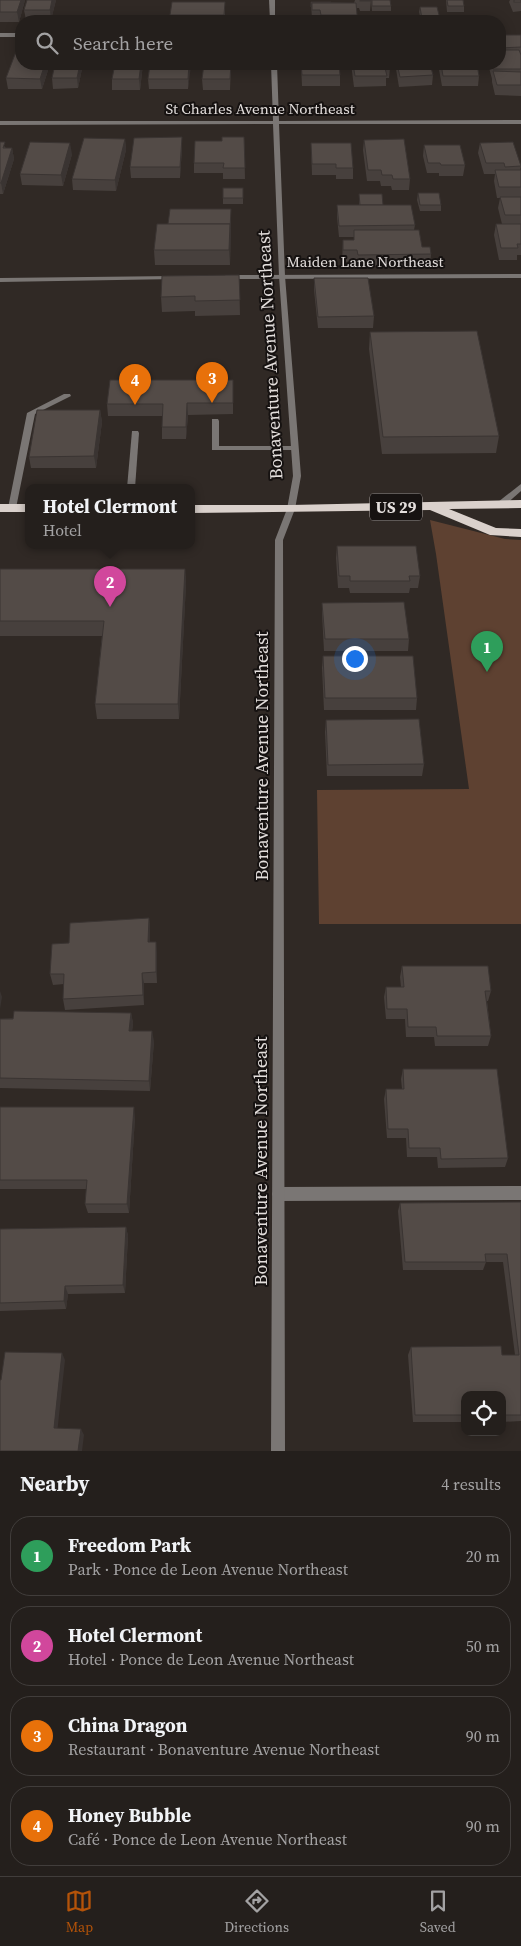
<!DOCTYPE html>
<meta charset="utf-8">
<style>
body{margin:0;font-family:"Source Serif 4",serif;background:#2c2725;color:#f1f3f6}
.controls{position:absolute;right:15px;bottom:15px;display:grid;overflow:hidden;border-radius:10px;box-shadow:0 2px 12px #0003}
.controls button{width:45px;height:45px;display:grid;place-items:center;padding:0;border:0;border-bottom:1px solid #413d3b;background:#241f1c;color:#f1f3f6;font:25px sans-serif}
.you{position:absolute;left:354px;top:658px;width:18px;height:18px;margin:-12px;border:4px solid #fff;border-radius:50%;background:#1a73e8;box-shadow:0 0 0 8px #1a73e833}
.badge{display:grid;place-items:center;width:32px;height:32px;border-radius:50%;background:#b45309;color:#fff;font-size:16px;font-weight:700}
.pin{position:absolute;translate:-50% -41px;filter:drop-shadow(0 1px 2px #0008)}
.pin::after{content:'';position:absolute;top:26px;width:18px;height:15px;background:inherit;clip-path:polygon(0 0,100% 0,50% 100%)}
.popup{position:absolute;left:25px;top:484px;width:170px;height:65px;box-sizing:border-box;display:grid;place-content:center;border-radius:10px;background:#241f1c;filter:drop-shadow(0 1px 4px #0005);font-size:16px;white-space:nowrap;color:#a3a2a3}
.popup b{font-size:19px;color:#f1f3f6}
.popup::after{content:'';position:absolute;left:50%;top:100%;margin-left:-10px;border:10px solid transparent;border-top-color:#241f1c}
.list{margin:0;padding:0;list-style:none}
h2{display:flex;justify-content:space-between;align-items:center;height:65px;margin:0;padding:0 20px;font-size:21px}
h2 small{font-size:16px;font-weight:400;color:#a3a2a3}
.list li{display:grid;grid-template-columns:32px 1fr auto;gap:15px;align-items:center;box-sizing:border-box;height:80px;margin:0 10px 10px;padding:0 10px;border:1px solid #413d3b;border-radius:20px}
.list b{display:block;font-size:19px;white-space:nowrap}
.list p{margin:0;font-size:16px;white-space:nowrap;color:#a3a2a3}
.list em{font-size:16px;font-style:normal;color:#a3a2a3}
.icon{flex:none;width:28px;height:28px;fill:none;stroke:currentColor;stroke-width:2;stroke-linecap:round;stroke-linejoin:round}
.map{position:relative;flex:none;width:521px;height:1451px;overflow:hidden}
.search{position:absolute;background:#241f1c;box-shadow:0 2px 12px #0003;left:15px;right:15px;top:15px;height:55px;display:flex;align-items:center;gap:12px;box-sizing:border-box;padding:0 18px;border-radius:20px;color:#a3a2a3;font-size:19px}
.sheet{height:425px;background:#241f1c}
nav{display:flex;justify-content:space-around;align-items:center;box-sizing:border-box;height:70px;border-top:1px solid #413d3b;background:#241f1c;font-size:14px;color:#a3a2a3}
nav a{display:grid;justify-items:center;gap:2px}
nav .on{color:#b45309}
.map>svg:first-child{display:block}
</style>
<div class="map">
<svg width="521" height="1451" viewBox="0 0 521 1451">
<rect width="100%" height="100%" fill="#302925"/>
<polygon fill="#5e4131" points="430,520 505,539 521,540 521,924 319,924 317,790 469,789 436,554"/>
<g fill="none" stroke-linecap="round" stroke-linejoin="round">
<g fill="#7a7674" fill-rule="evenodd">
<rect x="0" y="33" width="21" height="4"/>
<polygon points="521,274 521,278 226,279 223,277 226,275"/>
<polygon points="174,276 176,277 176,279 0,282 0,278"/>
<polygon points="64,394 70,394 71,396 35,414 16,508 15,510 9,510 8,508 27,413"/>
<polygon points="212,419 218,419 219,421 219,446 294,446 298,448 294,450 212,450"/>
<polygon points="132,431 138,431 139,433 135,488 127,488"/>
<polygon points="521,484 521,491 504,506 498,506 498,502"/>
<polygon points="521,1186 521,1200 279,1201 274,1199 272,1194 274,1189 279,1187"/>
</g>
<g fill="#7a7674" fill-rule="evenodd">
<polygon points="269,0 275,0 275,21 270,21"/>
<polygon points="271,64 277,64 279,121 521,120 521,124 279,124 285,276 301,476 295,509 283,540 285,1451 271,1451 275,540 287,509 293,476 279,276 273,124 0,125 0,121 273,121"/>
</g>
<g fill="#dad1cc" fill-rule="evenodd">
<polygon points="521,500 521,508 449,509 496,528 521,529 521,537 490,535 430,510 191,513 191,505 291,505"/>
<rect x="0" y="504" width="29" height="8"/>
</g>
</g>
<g fill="#47403d">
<polygon points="0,0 25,0 19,22 0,22"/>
<polygon points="56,0 51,20 26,20 24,10"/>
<polygon points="355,0 371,0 370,11 360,11 359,8 357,8 357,21 320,21 320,20 312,20 311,2 354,3"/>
<polygon points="371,0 391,6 391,11 372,11"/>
<polygon points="446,0 463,0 464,6 464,12 447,12"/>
<polygon points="510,0 521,0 521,11 513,12 509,2"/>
<polygon points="225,2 225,21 171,21 170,15"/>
<polygon points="420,7 440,19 439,21 421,21 419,12"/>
<polygon points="500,35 521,35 521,96 495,95 492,82 492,79 488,64 500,64"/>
<polygon points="21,64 50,64 42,89 8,89 6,78"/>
<polygon points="83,64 78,88 53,89 52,78"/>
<polygon points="143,64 140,90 112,90 112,79"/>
<polygon points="150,64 190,64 188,89 149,89 148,79"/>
<polygon points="231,64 230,90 203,90 202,79"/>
<polygon points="301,64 339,64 340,75 340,86 302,86"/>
<polygon points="351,64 389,64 390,68 389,78 386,78 386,86 354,87"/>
<polygon points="396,64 430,64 433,75 432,85 399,87 396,69"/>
<polygon points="438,64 477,64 479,76 478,86 442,86"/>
<polygon points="244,137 245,179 223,179 223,173 194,173 194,163 222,141"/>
<polygon points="125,139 126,150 116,191 73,190 72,179"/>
<polygon points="364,140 410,179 409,190 392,190 391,186 381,186 380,181 367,181 363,150"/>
<polygon points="0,142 6,148 12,148 14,159 3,194 0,194"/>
<polygon points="311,143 353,168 353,179 336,179 336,175 312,175"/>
<polygon points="480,143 521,166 520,170 521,170 521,255 517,255 517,260 499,260 494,235 496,224 502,224 498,208 500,198 497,198 494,181 495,174 484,174 478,153"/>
<polygon points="424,145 465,165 463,176 439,176 439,173 427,173 423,156"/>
<polygon points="182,148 180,178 131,178 130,167"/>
<polygon points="72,154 63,186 22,185 20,174"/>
<polygon points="243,188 243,204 223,204 223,198"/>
<polygon points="418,193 441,205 441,211 420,211 417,200"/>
<polygon points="359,194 383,205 415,225 414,230 422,247 431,254 430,266 357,266 357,261 342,262 343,240 354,240 354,237 339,237 337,217 337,205 359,205"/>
<polygon points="231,209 230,265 155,265 154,250 168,224"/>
<polygon points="239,275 240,315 195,316 195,311 162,312 161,297"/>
<polygon points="314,278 374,316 373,328 318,328 314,290"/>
<polygon points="370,332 499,436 496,453 382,454 369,349"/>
<polygon points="233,380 233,414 188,415 186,439 162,439 162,416 108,416 107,404"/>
<polygon points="100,410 102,422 96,468 31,468 29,457"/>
<polygon points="337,546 420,576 418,588 410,588 409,593 350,593 349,588 338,588 336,558"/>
<polygon points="0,569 185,569 186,584 179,719 97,719 95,704 102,636 0,636"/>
<polygon points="322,603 409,639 408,651 324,651 322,614"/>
<polygon points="323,656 417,698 416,710 324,710 322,668"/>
<polygon points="326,720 424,764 422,776 327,776 325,732"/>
<polygon points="149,918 150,929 150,942 157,952 157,983 144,983 144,1005 65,1010 63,999 64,984 53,985 50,974 69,943"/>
<polygon points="402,966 491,991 488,1001 487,1001 491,1036 488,1046 435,1046 434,1037 406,1037 405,1019 386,1019 384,997 386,987 401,987 400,977"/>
<polygon points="131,1013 133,1023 132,1031 154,1041 150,1091 0,1088 0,1019"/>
<polygon points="403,1069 508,1158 505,1167 438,1168 437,1157 407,1157 406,1138 387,1138 384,1099 386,1089 402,1089 401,1079"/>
<polygon points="0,1107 135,1117 129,1213 88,1213 85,1204 87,1189 0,1189"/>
<polygon points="521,1202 521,1421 502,1422 502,1395 465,1395 465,1422 413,1422 408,1355 411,1347 502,1355 515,1355 503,1262 486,1262 483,1270 403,1270 398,1211 400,1203"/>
<polygon points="126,1227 128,1236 125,1293 68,1294 66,1309 0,1311 0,1229"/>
</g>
<g fill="#3a3432">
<polygon points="21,0 25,0 19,22 17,12"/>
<polygon points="52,0 56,0 51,20 50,10"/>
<polygon points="45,64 50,64 42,89 40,79"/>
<polygon points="80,64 83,64 78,88 77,78"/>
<polygon points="141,64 143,64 140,90 139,79"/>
<polygon points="189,64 190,64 191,66 188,89 188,79"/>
<polygon points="182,137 182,148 180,178 180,167"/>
<polygon points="125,139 126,150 116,191 115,180"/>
<polygon points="70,143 72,154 63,186 61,175"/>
<polygon points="12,148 14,159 3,194 1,183"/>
<polygon points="231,209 231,238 230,265 229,250"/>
<polygon points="187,403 188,415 186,439 186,427"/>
<polygon points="100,410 102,422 96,468 94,456"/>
<polygon points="185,569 186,584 179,719 178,704"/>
<polygon points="149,918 150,929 150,953 148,942"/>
<polygon points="156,942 157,952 157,983 156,972"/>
<polygon points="142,973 144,983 144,1005 143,995"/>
<polygon points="0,991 2,997 0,1009"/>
<polygon points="131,1013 133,1023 131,1041 129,1031"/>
<polygon points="152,1031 154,1041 150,1091 149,1081"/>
<polygon points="134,1107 135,1117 129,1213 127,1204"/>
<polygon points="126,1227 128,1236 125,1293 123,1285"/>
<polygon points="65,1286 68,1294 66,1309 64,1301"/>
<polygon points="62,1353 65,1360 57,1434 54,1428"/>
<polygon points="81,1429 84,1435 82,1451 78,1451"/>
</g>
<g fill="#534b47" stroke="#3a3432">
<polygon points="0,0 21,0 17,12 0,12"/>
<polygon points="27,0 52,0 50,10 24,10"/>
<rect x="360" y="0" width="11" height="1"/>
<polygon points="372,0 390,0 391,6 372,6"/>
<polygon points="447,0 463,0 464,6 448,6"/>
<rect x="514" y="0" width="7" height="2"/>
<polygon points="172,2 225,2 224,15 170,15"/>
<polygon points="311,2 331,2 331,3 312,3 311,7"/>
<polygon points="312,3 356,3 357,15 321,15 320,10 312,10"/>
<polygon points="420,7 437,7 440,19 422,19"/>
<polygon points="500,35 521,35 521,47 500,48"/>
<polygon points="17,49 21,49 21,64 45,64 40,79 6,78"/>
<polygon points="500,50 519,50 521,55 521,69 493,69 492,64 500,64"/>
<polygon points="55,64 80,64 77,78 52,78"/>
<polygon points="115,64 141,64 139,79 112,79"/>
<polygon points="150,64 189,64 188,79 148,79"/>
<polygon points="204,64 231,64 230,79 202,79"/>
<polygon points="301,64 339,64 340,75 302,75"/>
<polygon points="353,64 389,64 390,68 385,68 387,76 355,76"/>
<polygon points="397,64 430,64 433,75 400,77"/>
<polygon points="441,64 477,64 479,76 443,76"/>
<polygon points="493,71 521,72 521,85 497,85"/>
<polygon points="182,137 180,167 130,167 134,138"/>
<polygon points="222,137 244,137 245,168 223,168 224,163 194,163 195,141 222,141"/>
<polygon points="84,138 125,139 115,180 72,179"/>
<polygon points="404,139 410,179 393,179 392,175 382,175 381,170 368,170 364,140"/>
<polygon points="0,142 5,142 3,148 12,148 1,183 0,183"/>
<polygon points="30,142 70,143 61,175 20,174"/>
<polygon points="513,142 521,166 505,167 504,163 486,163 480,143"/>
<polygon points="311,143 351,143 353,168 336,168 336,164 312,164"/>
<polygon points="424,145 460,145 465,165 441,165 440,163 428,163"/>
<polygon points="495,170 521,170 521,187 499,187"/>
<rect x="223" y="188" width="20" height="10"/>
<polygon points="418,193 439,193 441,205 420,205"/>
<polygon points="359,194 382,194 383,205 360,205"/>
<polygon points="500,197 521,197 521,215 505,215"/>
<polygon points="337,205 411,205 415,225 339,226"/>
<polygon points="170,209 231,209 230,229 230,224 168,224"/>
<polygon points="157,224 230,224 229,250 154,250"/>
<polygon points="496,224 521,224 521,244 517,244 518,248 501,248"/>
<polygon points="354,230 419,230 422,247 430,247 431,254 358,255 357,250 343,250 343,240 354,240"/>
<polygon points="239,275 240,300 195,301 195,296 161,297 162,276"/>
<polygon points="314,278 368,278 374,316 318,317"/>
<polygon points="477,331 499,436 383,437 370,332"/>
<polygon points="110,380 233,380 233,403 187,403 186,427 162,427 163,404 107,404"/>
<polygon points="37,410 100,410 94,456 29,457"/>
<polygon points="337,546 416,546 420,576 409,576 410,581 350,581 350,576 339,576"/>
<polygon points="0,569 185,569 178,704 95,704 104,621 0,621"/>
<polygon points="404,602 409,639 325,639 322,603"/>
<polygon points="323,656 413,656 417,698 325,698"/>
<polygon points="419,719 424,764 328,765 326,720"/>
<polygon points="149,918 148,942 156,942 156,972 142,973 143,995 63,999 64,974 50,974 52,944 69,943 70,923"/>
<polygon points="402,966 488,966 491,991 485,991 491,1036 437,1036 436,1027 408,1027 407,1009 387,1009 386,987 404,987"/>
<polygon points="14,1011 131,1013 129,1031 152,1031 149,1081 0,1078 0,1019 13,1019"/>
<polygon points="403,1069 497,1069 508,1158 441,1159 440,1148 409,1148 408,1129 388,1129 386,1089 404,1089"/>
<polygon points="0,1107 134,1107 127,1204 85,1204 87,1180 0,1180"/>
<polygon points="521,1202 521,1415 502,1415 502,1395 465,1395 465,1415 415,1415 411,1347 501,1346 502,1355 519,1355 507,1254 485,1254 486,1262 405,1262 400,1203"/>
<polygon points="126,1227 123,1285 65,1286 64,1301 0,1303 0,1229"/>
<polygon points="5,1352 62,1353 54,1428 81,1429 78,1451 0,1451 0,1380 1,1380"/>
</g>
<g text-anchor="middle" stroke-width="4" stroke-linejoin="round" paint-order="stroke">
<g font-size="15" fill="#e3dedc" stroke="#161211">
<text x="260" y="114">St Charles Avenue Northeast</text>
<text x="365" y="267">Maiden Lane Northeast</text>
</g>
<rect fill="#161211" stroke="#a6a19f" stroke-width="1" x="370" y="493.5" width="52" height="27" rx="4"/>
<g font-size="16" font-weight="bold" fill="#e3dedc">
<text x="396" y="513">US 29</text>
</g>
<g font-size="18" fill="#e3dedc" stroke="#161211">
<text transform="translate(270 355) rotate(-93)" y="6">Bonaventure Avenue Northeast</text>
<text transform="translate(262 756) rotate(-90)" y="6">Bonaventure Avenue Northeast</text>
<text transform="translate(261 1161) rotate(-90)" y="6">Bonaventure Avenue Northeast</text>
</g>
</g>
</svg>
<div class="controls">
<button><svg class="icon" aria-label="locate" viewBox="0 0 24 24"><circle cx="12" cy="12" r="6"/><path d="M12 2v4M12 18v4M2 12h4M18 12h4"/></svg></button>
</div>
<div class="you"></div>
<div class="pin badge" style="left:487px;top:672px;background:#2e9e5b">1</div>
<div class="pin badge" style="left:110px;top:607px;background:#d1479c">2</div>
<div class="popup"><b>Hotel Clermont</b>Hotel</div>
<div class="pin badge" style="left:212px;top:403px;background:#e8710a">3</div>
<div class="pin badge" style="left:135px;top:405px;background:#e8710a">4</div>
<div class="search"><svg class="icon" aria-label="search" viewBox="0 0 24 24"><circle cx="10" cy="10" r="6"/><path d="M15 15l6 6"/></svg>Search here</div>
</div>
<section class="sheet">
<h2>Nearby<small>4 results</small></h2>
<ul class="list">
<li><span class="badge" style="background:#2e9e5b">1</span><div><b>Freedom Park</b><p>Park · Ponce de Leon Avenue Northeast</p></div><em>20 m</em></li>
<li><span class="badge" style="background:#d1479c">2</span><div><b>Hotel Clermont</b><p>Hotel · Ponce de Leon Avenue Northeast</p></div><em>50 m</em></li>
<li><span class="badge" style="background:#e8710a">3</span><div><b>China Dragon</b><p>Restaurant · Bonaventure Avenue Northeast</p></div><em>90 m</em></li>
<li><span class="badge" style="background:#e8710a">4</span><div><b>Honey Bubble</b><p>Café · Ponce de Leon Avenue Northeast</p></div><em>90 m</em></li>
</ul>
</section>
<nav>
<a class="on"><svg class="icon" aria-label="map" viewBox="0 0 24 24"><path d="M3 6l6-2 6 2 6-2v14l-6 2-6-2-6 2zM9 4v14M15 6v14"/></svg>Map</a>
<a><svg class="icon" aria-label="directions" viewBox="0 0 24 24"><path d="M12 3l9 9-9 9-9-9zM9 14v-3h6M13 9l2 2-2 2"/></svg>Directions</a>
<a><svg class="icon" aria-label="saved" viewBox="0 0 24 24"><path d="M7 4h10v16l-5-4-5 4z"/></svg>Saved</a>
</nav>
